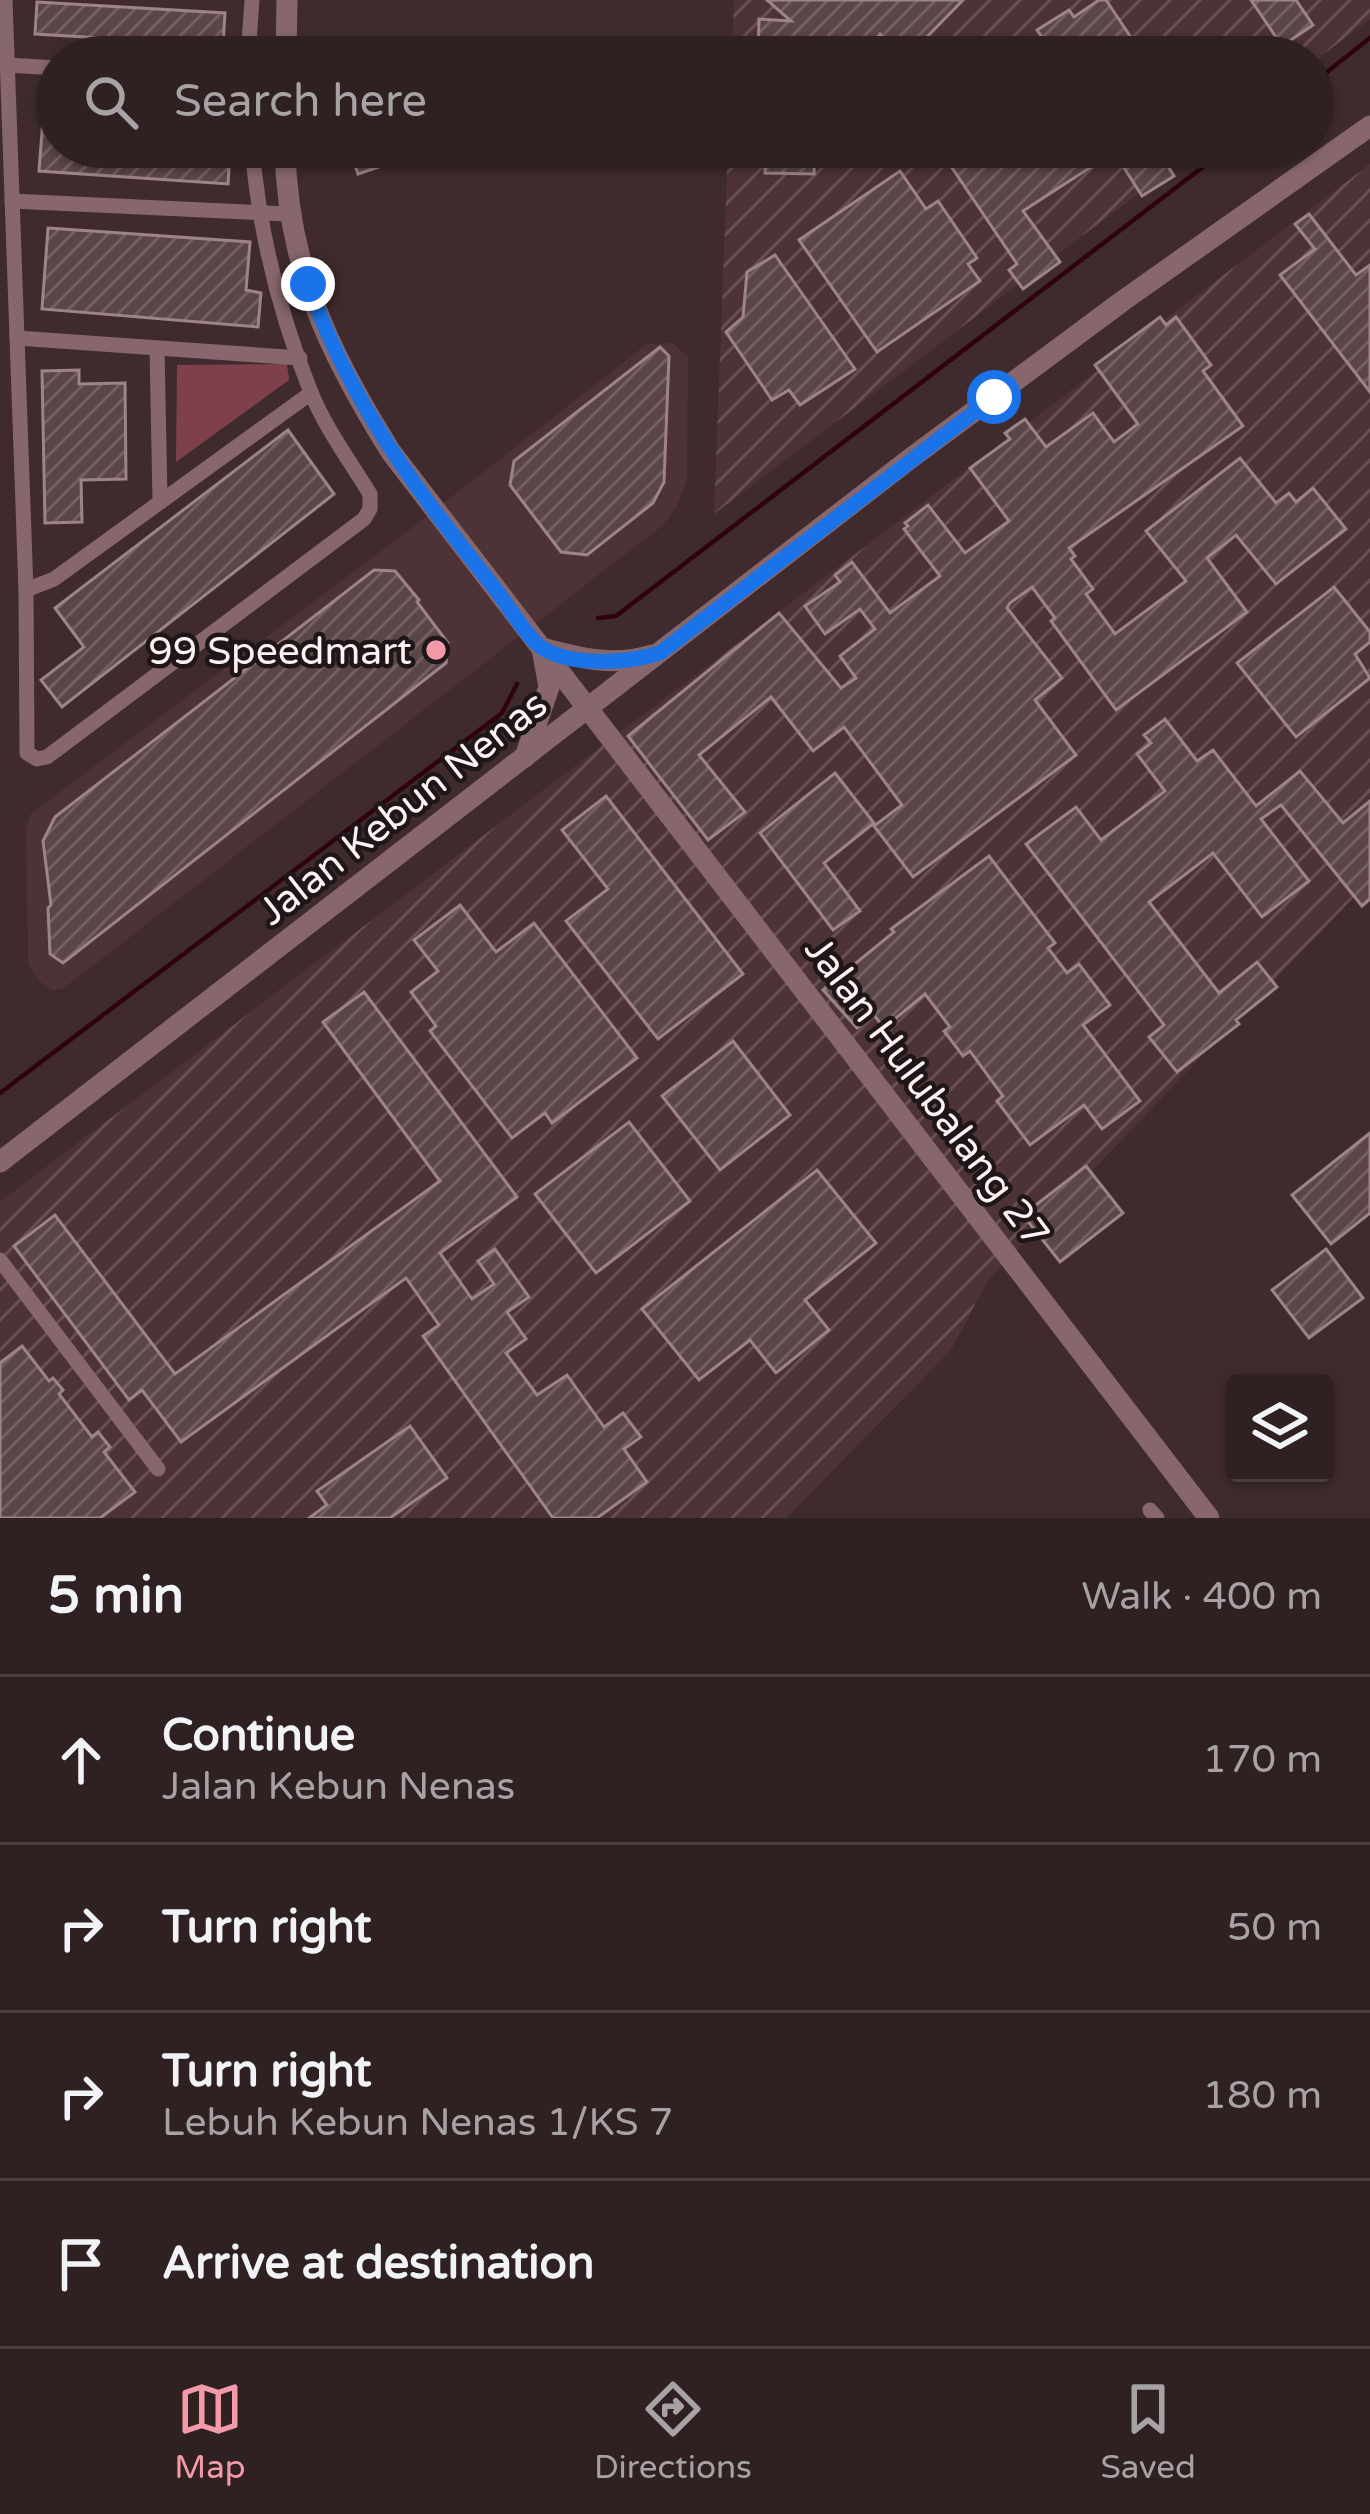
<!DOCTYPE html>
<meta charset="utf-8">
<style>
body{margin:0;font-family:"Varela Round",sans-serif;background:#3b2d2f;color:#f1f3f6}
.controls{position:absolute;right:36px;bottom:36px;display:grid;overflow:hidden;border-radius:12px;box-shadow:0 3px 9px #0004}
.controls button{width:108px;height:108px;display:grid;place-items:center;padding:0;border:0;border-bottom:3px solid #4a3e40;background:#2f2022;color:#f1f3f6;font:60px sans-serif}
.stop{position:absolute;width:36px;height:36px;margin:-27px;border:9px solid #1a73e8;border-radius:50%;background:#fff}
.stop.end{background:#1a73e8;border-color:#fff;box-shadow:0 3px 12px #0008}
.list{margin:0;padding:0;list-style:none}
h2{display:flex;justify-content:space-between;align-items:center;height:156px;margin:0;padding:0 48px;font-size:51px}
h2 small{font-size:39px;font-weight:400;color:#a7a3a5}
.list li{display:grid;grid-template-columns:78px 1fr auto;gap:36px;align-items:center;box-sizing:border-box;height:168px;padding:0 48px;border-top:3px solid #4a3e40}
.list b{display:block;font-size:45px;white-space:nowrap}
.list p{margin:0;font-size:39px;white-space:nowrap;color:#a7a3a5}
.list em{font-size:39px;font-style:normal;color:#a7a3a5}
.icon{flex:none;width:66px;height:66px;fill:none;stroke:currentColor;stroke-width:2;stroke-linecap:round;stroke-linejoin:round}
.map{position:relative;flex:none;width:1370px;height:1518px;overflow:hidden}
.search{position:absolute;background:#2f2022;box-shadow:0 3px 9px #0004;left:36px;right:36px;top:36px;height:132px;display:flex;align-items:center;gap:30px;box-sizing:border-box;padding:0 42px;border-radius:66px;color:#a7a3a5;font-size:45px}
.sheet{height:828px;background:#2f2022}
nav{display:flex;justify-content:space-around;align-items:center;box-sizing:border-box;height:168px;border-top:3px solid #4a3e40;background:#2f2022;font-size:33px;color:#a7a3a5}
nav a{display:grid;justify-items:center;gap:6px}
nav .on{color:#f39aa9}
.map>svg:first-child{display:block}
</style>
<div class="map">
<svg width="1370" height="1518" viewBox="0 0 1370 1518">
<defs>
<pattern id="industrial-furrows" width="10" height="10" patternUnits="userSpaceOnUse" patternTransform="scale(3)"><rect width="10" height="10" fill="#4d3236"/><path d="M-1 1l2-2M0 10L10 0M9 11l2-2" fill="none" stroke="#685054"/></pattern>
<pattern id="building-hatch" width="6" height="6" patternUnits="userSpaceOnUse" patternTransform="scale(3)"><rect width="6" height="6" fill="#5a4547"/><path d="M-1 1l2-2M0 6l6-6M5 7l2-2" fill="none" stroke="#736062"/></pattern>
</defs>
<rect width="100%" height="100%" fill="#3f2b2e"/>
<polygon fill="#4d3236" points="673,343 688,357 687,478 678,504 663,525 64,988 53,990 40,982 28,964 26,829 30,815 426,517 647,344"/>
<g fill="url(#industrial-furrows)">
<polygon points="734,0 1370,0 1370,19 1313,62 1313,57 732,57"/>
<polygon points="728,147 1200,147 714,514"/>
<polygon points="1370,164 1370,880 987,1281 951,1350 786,1518 0,1518 0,1202"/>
</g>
<polygon fill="#7e404b" points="287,364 289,380 176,462 177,365"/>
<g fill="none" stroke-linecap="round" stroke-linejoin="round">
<g stroke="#2f020e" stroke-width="4.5">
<polyline points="1313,83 1370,38"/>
<polyline points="598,618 616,616 1229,147"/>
<polyline points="0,1093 502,713 517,684"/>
</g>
</g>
<g fill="url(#building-hatch)" stroke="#9c8487" stroke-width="3">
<polygon points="767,0 963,0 923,41 927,45 913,57 901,57 880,34 860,57 832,57 814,41 812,57 758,57 759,19 791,21"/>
<polygon points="1099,0 1106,0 1144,57 1017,57 1044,40 1037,30 1069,10 1074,17"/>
<polygon points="1251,0 1296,0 1313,25 1282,46"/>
<polygon points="37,2 225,13 223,45 35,34"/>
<polygon points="46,79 57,80 57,147 230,152 228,184 39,171"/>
<polygon points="349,147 402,147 405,158 358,174"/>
<polygon points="766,147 815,147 814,174 765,173"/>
<polygon points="938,147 1156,147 1174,176 1142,196 1114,152 1023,211 1060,262 1023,289 1009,270 1017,264"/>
<polygon points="900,171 926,209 938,201 977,258 968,264 980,281 877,352 799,240"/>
<polygon points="1309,214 1356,275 1370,265 1370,392 1280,275 1315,249 1295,224"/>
<polygon points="48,228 250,242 246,290 261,293 258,327 42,309"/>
<polygon points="775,255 855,369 800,405 789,390 772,400 726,332 743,317 747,272"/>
<polygon points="1160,317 1166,325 1176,317 1211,365 1203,371 1243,426 1069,548 1075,556 1071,559 1093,589 1086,594 1115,634 1186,581 1146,531 1240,458 1276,503 1289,493 1296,502 1313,488 1346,529 1276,584 1236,535 1207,558 1247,612 1116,710 1051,621 1055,618 1032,587 1010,603 1007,608 1062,678 1035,700 1076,755 913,877 874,826 902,805 844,727 813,751 771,697 699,755 745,812 708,840 628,736 779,613 841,688 856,678 840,656 875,629 860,609 825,634 805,606 840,582 835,575 852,562 890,613 940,576 904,529 908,526 905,523 928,505 965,553 1009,521 970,468 1010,439 1005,433 1025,419 1046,447 1093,413 1114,442 1138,424 1095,365"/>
<polygon points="660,347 669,356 664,482 653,503 587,555 561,552 510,485 514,461"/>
<polygon points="79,370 79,384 125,383 126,479 81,480 82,522 45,523 42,371"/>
<polygon points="288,430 334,494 62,707 41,680 84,647 55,608"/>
<polygon points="374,570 395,571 419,600 417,602 448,643 446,663 63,963 50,954 48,908 51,905 43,841 55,817"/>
<polygon points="1334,587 1370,632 1370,642 1355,654 1370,678 1296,737 1237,663"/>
<polygon points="1165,719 1197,761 1213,750 1256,806 1300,771 1343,823 1370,801 1370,899 1362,906 1281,805 1261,819 1309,881 1262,917 1213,853 1149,902 1219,993 1257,962 1277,987 1236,1020 1239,1024 1177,1072 1149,1037 1164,1025 1026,844 1076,807 1101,840 1165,791 1137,754 1151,743 1144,735"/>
<polygon points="835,773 874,823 824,863 860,911 833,930 760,833"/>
<polygon points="606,796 743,974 658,1039 566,921 608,889 562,830"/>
<polygon points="989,856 1055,943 1048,948 1067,973 1079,964 1110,1005 1083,1025 1140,1101 1102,1129 1084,1105 1030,1145 997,1101 1003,1096 970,1051 963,1056 944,1031 950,1027 925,994 884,1028 874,1015 857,1028 823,990 894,932 891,929"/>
<polygon points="460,905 496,952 534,923 637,1058 552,1123 545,1113 512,1138 430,1031 436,1026 411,992 438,971 414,940"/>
<polygon points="364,992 517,1197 440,1253 472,1299 494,1284 478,1261 495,1249 529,1297 507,1312 526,1339 506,1353 537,1395 567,1375 604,1427 623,1413 641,1437 624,1449 647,1482 597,1518 553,1518 423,1336 439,1325 406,1278 181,1442 142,1390 129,1400 14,1246 55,1215 175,1374 440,1181 323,1022"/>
<polygon points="733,1041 790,1115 720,1170 662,1096"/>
<polygon points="629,1122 690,1201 596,1273 535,1194"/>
<polygon points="1370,1133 1370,1213 1331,1244 1292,1195"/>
<polygon points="1086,1166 1123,1213 1060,1262 1023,1215"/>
<polygon points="817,1170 876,1243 805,1300 829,1330 776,1373 750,1340 699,1380 642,1309"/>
<polygon points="1326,1249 1363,1298 1309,1338 1272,1290"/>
<polygon points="22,1346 49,1381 53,1378 63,1390 59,1394 92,1437 98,1432 110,1447 104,1452 135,1492 100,1518 0,1518 0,1363"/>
<polygon points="410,1426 447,1478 390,1518 309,1518 327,1505 317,1491"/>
</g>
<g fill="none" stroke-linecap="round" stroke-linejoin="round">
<g stroke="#87676b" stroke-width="15">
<path d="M5 0 26 590 27 753 37 759 47 757 364 519 370 509V494C350 461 324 426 310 390 279 312 259 230 252 147"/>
<polyline points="248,57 252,0"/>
<polyline points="7,65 57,68"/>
<polyline points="12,201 288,214"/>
<polyline points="17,338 300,358"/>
<polyline points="157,348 160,500"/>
<polyline points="26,590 54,579 311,393"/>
<polyline points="0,1260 158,1469"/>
<polyline points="1150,1510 1157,1518"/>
</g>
<g stroke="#87676b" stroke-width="21">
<polyline points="286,57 287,0"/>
<path d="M285 147C287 266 329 353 391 452L1209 1518"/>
<path d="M542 648C580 658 614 667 652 655"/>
<polyline points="525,757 549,687 543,654"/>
<polyline points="0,1162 911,458 1124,300 1370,126"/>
</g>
</g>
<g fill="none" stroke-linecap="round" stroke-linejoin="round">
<path stroke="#1a73e8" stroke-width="15" d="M308 284C352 407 416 489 496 590 507 604 528 639 542 648 573 667 628 663 660 653L994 397"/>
</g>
<circle fill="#f39aa9" stroke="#1f1618" stroke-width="4.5" cx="436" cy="650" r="12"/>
<g text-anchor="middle" stroke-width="9" stroke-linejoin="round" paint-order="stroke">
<g font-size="39" fill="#fff1f3" stroke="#1f1618" text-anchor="end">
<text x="412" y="664">99 Speedmart</text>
</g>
<g font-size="39" fill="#fff1f3" stroke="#1f1618">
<text transform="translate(402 807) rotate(-38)" y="14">Jalan Kebun Nenas</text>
<text transform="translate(928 1091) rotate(53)" y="14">Jalan Hulubalang 27</text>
</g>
</g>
</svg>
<div class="controls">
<button><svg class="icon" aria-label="layers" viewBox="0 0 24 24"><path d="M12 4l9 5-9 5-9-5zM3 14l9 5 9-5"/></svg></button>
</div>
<div class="stop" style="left:994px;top:397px"></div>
<div class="stop end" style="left:308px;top:284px"></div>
<div class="search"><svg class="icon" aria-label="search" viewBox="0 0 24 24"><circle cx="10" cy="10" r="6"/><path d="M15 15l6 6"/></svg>Search here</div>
</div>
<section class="sheet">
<h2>5 min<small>Walk · 400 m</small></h2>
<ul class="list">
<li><svg class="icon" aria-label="ahead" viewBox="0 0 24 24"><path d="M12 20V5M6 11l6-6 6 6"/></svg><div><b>Continue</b><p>Jalan Kebun Nenas</p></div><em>170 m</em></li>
<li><svg class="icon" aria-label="right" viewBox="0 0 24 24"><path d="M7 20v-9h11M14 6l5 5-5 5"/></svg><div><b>Turn right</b></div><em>50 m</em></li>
<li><svg class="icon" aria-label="right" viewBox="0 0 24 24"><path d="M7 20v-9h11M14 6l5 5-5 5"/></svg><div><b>Turn right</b><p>Lebuh Kebun Nenas 1/KS 7</p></div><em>180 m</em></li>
<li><svg class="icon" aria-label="arrive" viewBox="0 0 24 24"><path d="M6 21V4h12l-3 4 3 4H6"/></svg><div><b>Arrive at destination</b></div></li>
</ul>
</section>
<nav>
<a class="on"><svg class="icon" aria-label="map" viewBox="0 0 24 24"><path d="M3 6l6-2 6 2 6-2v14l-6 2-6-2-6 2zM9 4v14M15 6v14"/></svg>Map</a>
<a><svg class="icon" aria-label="directions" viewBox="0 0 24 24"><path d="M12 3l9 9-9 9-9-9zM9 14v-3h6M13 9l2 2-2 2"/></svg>Directions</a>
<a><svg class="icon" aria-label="saved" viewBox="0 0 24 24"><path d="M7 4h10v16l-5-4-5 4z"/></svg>Saved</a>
</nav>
